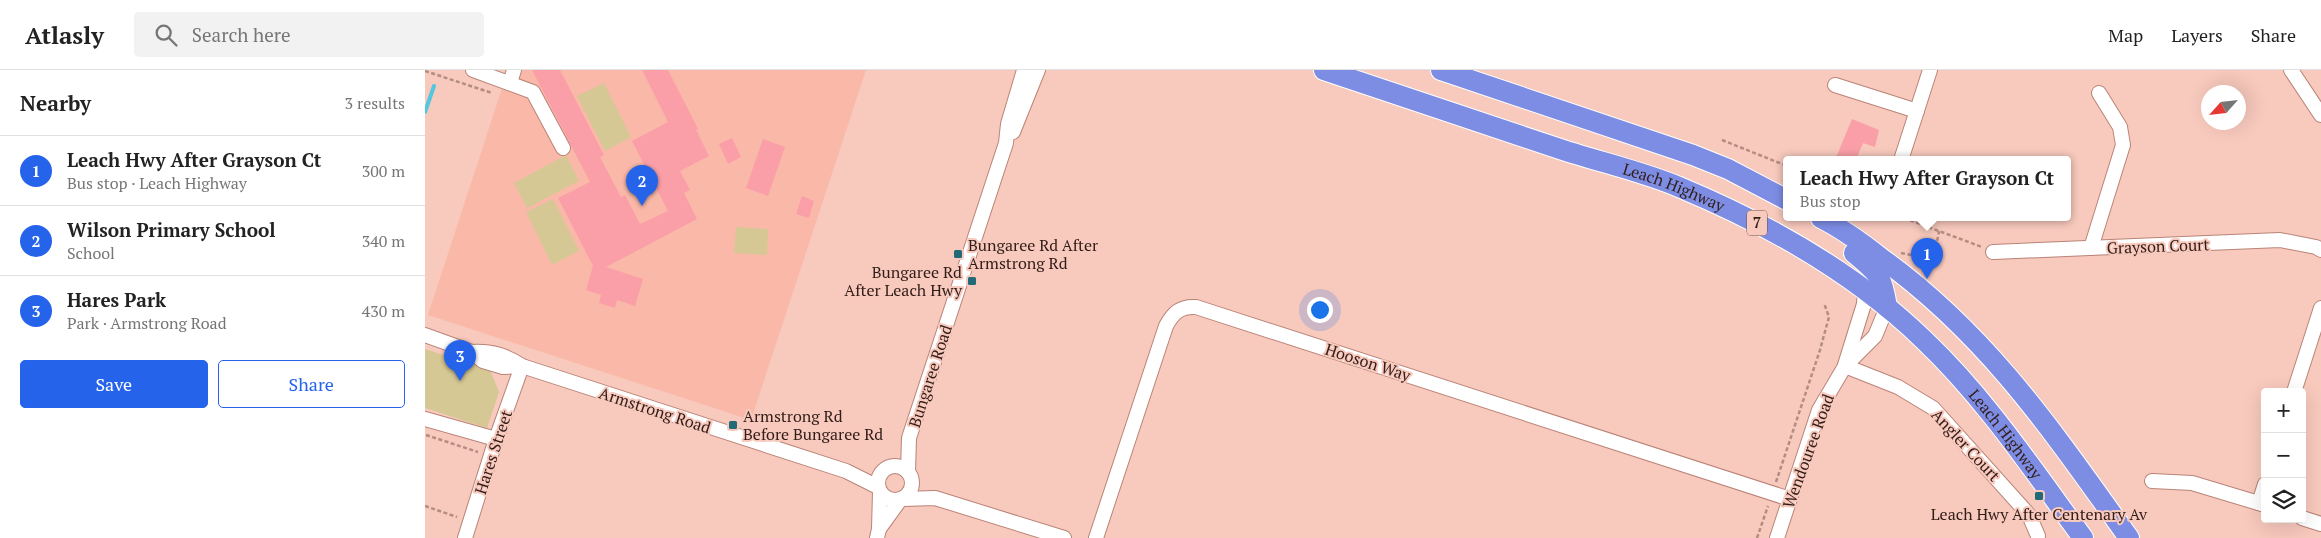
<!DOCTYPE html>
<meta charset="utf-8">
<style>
body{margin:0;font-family:"PT Serif",serif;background:#f2f2f2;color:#222}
.controls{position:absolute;right:15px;bottom:15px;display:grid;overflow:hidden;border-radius:5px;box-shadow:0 5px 20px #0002}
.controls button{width:45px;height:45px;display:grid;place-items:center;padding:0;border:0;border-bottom:1px solid #e0e0e0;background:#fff;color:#222;font:25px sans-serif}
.compass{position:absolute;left:1776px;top:15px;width:45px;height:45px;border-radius:50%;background:#fff;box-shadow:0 5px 20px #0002;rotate:243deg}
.you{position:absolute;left:894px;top:239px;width:18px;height:18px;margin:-12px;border:4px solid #fff;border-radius:50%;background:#1a73e8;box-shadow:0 0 0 8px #1a73e833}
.badge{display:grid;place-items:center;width:32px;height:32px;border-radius:50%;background:#2563eb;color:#fff;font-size:16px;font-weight:700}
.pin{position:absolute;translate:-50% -41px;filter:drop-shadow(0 1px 2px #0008)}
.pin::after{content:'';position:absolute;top:26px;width:18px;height:15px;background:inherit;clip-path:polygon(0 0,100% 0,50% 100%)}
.popup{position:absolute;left:1358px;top:86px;width:288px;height:65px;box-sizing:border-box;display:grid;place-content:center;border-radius:5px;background:#fff;filter:drop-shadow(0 1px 4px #0005);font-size:16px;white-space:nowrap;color:#767676}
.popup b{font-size:19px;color:#222}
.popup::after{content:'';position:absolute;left:50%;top:100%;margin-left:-10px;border:10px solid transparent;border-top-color:#fff}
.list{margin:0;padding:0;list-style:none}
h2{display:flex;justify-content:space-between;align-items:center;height:65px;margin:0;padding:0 20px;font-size:21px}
h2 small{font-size:16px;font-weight:400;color:#767676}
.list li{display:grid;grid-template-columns:32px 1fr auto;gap:15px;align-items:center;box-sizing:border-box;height:70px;padding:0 20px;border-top:1px solid #e0e0e0}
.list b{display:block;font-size:19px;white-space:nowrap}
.list p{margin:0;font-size:16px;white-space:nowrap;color:#767676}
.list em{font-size:16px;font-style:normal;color:#767676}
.actions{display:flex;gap:10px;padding:15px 20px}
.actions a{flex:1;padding:11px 0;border:1px solid #2563eb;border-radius:5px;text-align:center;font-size:18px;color:#2563eb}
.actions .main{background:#2563eb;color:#fff}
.icon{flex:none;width:28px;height:28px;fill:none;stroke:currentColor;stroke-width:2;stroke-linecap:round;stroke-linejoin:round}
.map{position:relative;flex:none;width:1896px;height:468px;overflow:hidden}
header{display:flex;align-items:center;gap:30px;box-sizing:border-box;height:70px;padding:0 25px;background:#fff;border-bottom:1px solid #e0e0e0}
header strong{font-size:24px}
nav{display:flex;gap:28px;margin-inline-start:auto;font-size:18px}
.search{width:350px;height:45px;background:#f2f2f2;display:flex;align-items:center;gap:12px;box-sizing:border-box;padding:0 18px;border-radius:5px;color:#767676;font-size:19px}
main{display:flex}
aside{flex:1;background:#fff}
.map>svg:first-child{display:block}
</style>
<header>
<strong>Atlasly</strong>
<div class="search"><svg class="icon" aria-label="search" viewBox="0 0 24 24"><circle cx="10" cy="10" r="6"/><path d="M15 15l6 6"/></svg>Search here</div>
<nav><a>Map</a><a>Layers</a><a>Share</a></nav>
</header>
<main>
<aside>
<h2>Nearby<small>3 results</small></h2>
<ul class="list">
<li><span class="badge">1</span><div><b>Leach Hwy After Grayson Ct</b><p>Bus stop · Leach Highway</p></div><em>300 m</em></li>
<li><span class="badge">2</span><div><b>Wilson Primary School</b><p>School</p></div><em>340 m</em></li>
<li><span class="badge">3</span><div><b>Hares Park</b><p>Park · Armstrong Road</p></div><em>430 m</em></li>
</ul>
<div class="actions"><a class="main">Save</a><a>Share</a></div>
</aside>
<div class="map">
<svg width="1896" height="468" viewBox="0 0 1896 468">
<rect width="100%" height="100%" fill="#f8c9bd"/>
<polygon fill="#fab8a8" points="83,0 441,0 326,350 3,245"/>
<g fill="#d6c894">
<polygon points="179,13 206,67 180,81 152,26"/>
<polygon points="141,85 154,111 102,138 89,113"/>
<polygon points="128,129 154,181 127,195 101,142"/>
<polygon points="311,157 343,159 342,185 309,183"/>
<polygon points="0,279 65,300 74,322 62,358 0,338"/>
</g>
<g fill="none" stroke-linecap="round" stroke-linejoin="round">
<polyline stroke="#54c7e0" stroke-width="4" points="0,42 9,16"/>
</g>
<g fill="#fa9fa7">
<polygon points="107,0 135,0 179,85 175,87 196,127 200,125 215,154 243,141 207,71 243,52 217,0 243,0 273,59 271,60 284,86 255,101 265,120 259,123 272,149 181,197 218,209 210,236 192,230 190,238 174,233 176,225 161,220 168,196 133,128 165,112"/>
<polygon points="1427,49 1454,60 1450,77 1438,73 1431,90 1410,90"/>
<polygon points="307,68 316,87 303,94 294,74"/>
<polygon points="338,69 360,77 343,126 321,118"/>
<polygon points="377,126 389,131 384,148 371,144"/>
</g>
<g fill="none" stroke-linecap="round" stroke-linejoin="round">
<g stroke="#ba8477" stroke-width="16">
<g id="minor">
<polyline points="48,0 108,22 138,78"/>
<polyline points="1866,0 1896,45"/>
<polyline points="85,13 89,0"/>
<polyline points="1410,15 1492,41"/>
<polyline points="588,62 613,0"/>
<polyline points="1477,87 1505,0"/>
<polyline points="1666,178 1698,75 1695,57 1674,23"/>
<polyline points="1568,182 1855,170 1891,177 1896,180"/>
<polyline points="0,265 47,282 58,291 78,297 97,296"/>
<path d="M47 282C67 281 80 285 97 296L421 401 453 417"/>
<polyline points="1420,295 1439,234 1440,220"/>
<polyline points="1420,296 1473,317 1508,338 1604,445 1613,466"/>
<polyline points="1869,322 1896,238"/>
<polyline points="0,349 71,369"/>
<circle cx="470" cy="413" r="17"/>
<polyline points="483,402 484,368 581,73 583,54 599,0"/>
<polyline points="1727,411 1767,413 1840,435"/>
<polyline points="478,429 510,428 639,468"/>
<polyline points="1834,433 1840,414"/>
<polyline points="1877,448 1896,454"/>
<polyline points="454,459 475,430"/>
<polyline points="40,468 71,369 97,296"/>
<polyline points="452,468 454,459 455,422"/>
<path d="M671 468 741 256C748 243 755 236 771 237L1365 429"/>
<polyline points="1352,468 1394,340 1420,296 1450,266 1462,237"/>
</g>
</g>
<g stroke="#fff" stroke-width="22">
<g id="highway">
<path id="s1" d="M899 0C978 26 1056 53 1135 79 1174 92 1216 101 1254 117 1343 154 1430 203 1499 270 1561 329 1608 400 1658 468"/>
<polyline points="1016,0 1268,85 1303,99 1362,130"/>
<path d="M1396 148C1418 159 1437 173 1456 188 1563 265 1628 362 1704 468"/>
<path d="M1429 183C1454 204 1457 205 1462 237"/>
</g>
</g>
<g stroke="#b38d83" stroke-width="2.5" stroke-dasharray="4 2.5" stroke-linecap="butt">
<polyline points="0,1 67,23"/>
<polyline points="1297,70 1362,96"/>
<polyline points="1479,148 1557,177"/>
<polyline points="1476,183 1509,189 1514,161"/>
<polyline points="1,365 53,382"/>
<polyline points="1351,412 1395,280 1404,247 1399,233"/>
<polyline points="0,436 32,447"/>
<polyline points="1332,468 1343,436"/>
</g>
<use href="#minor" stroke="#fff" stroke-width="14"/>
<use href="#highway" stroke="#7d8de4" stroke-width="20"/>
</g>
<g fill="#236a78" stroke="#f8c9bd" stroke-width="2">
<rect x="528" y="179" width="10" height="10" rx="2.5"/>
<rect x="542" y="206" width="10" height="10" rx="2.5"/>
<rect x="303" y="350" width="10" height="10" rx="2.5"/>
<rect x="1609" y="421" width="10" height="10" rx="2.5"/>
</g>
<g text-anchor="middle" stroke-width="4" stroke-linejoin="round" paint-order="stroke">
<rect fill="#f8c9bd" stroke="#6d5049" stroke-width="1" x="1322" y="140.5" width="20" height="25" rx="4"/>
<g font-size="15" font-weight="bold" fill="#311c17">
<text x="1332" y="158">7</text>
</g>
<g font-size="16" fill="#311c17" stroke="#f8c9bd">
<text dy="6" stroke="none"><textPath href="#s1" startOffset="369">Leach Highway</textPath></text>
<text transform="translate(1733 176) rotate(-2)" y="6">Grayson Court</text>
<text transform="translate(943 292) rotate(18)" y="6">Hooson Way</text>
<text transform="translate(505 306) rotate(-72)" y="6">Bungaree Road</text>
<text transform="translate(230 340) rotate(18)" y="6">Armstrong Road</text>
<text dy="6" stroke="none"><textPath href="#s1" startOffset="789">Leach Highway</textPath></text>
<text transform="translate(1541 375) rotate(47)" y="6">Angler Court</text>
<text transform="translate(1383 381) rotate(-70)" y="6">Wendouree Road</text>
<text transform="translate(68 382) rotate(-72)" y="6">Hares Street</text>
</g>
<g font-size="16" fill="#311c17" stroke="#f8c9bd" text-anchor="start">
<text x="543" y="181">Bungaree Rd After<tspan x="543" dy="18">Armstrong Rd</tspan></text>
<text x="537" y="208" text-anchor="end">Bungaree Rd<tspan x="537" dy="18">After Leach Hwy</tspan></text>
<text x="318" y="352">Armstrong Rd<tspan x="318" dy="18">Before Bungaree Rd</tspan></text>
<text x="1614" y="450" text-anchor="middle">Leach Hwy After Centenary Av</text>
</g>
</g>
</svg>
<div class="controls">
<button>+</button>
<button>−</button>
<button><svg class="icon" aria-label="layers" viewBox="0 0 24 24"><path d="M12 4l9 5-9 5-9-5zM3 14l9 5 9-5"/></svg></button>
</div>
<svg class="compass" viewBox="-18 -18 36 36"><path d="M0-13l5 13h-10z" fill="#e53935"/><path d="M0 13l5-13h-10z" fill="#767676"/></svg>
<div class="you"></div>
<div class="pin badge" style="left:1502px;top:209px">1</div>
<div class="popup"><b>Leach Hwy After Grayson Ct</b>Bus stop</div>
<div class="pin badge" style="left:217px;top:136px">2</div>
<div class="pin badge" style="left:35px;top:311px">3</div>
</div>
</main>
